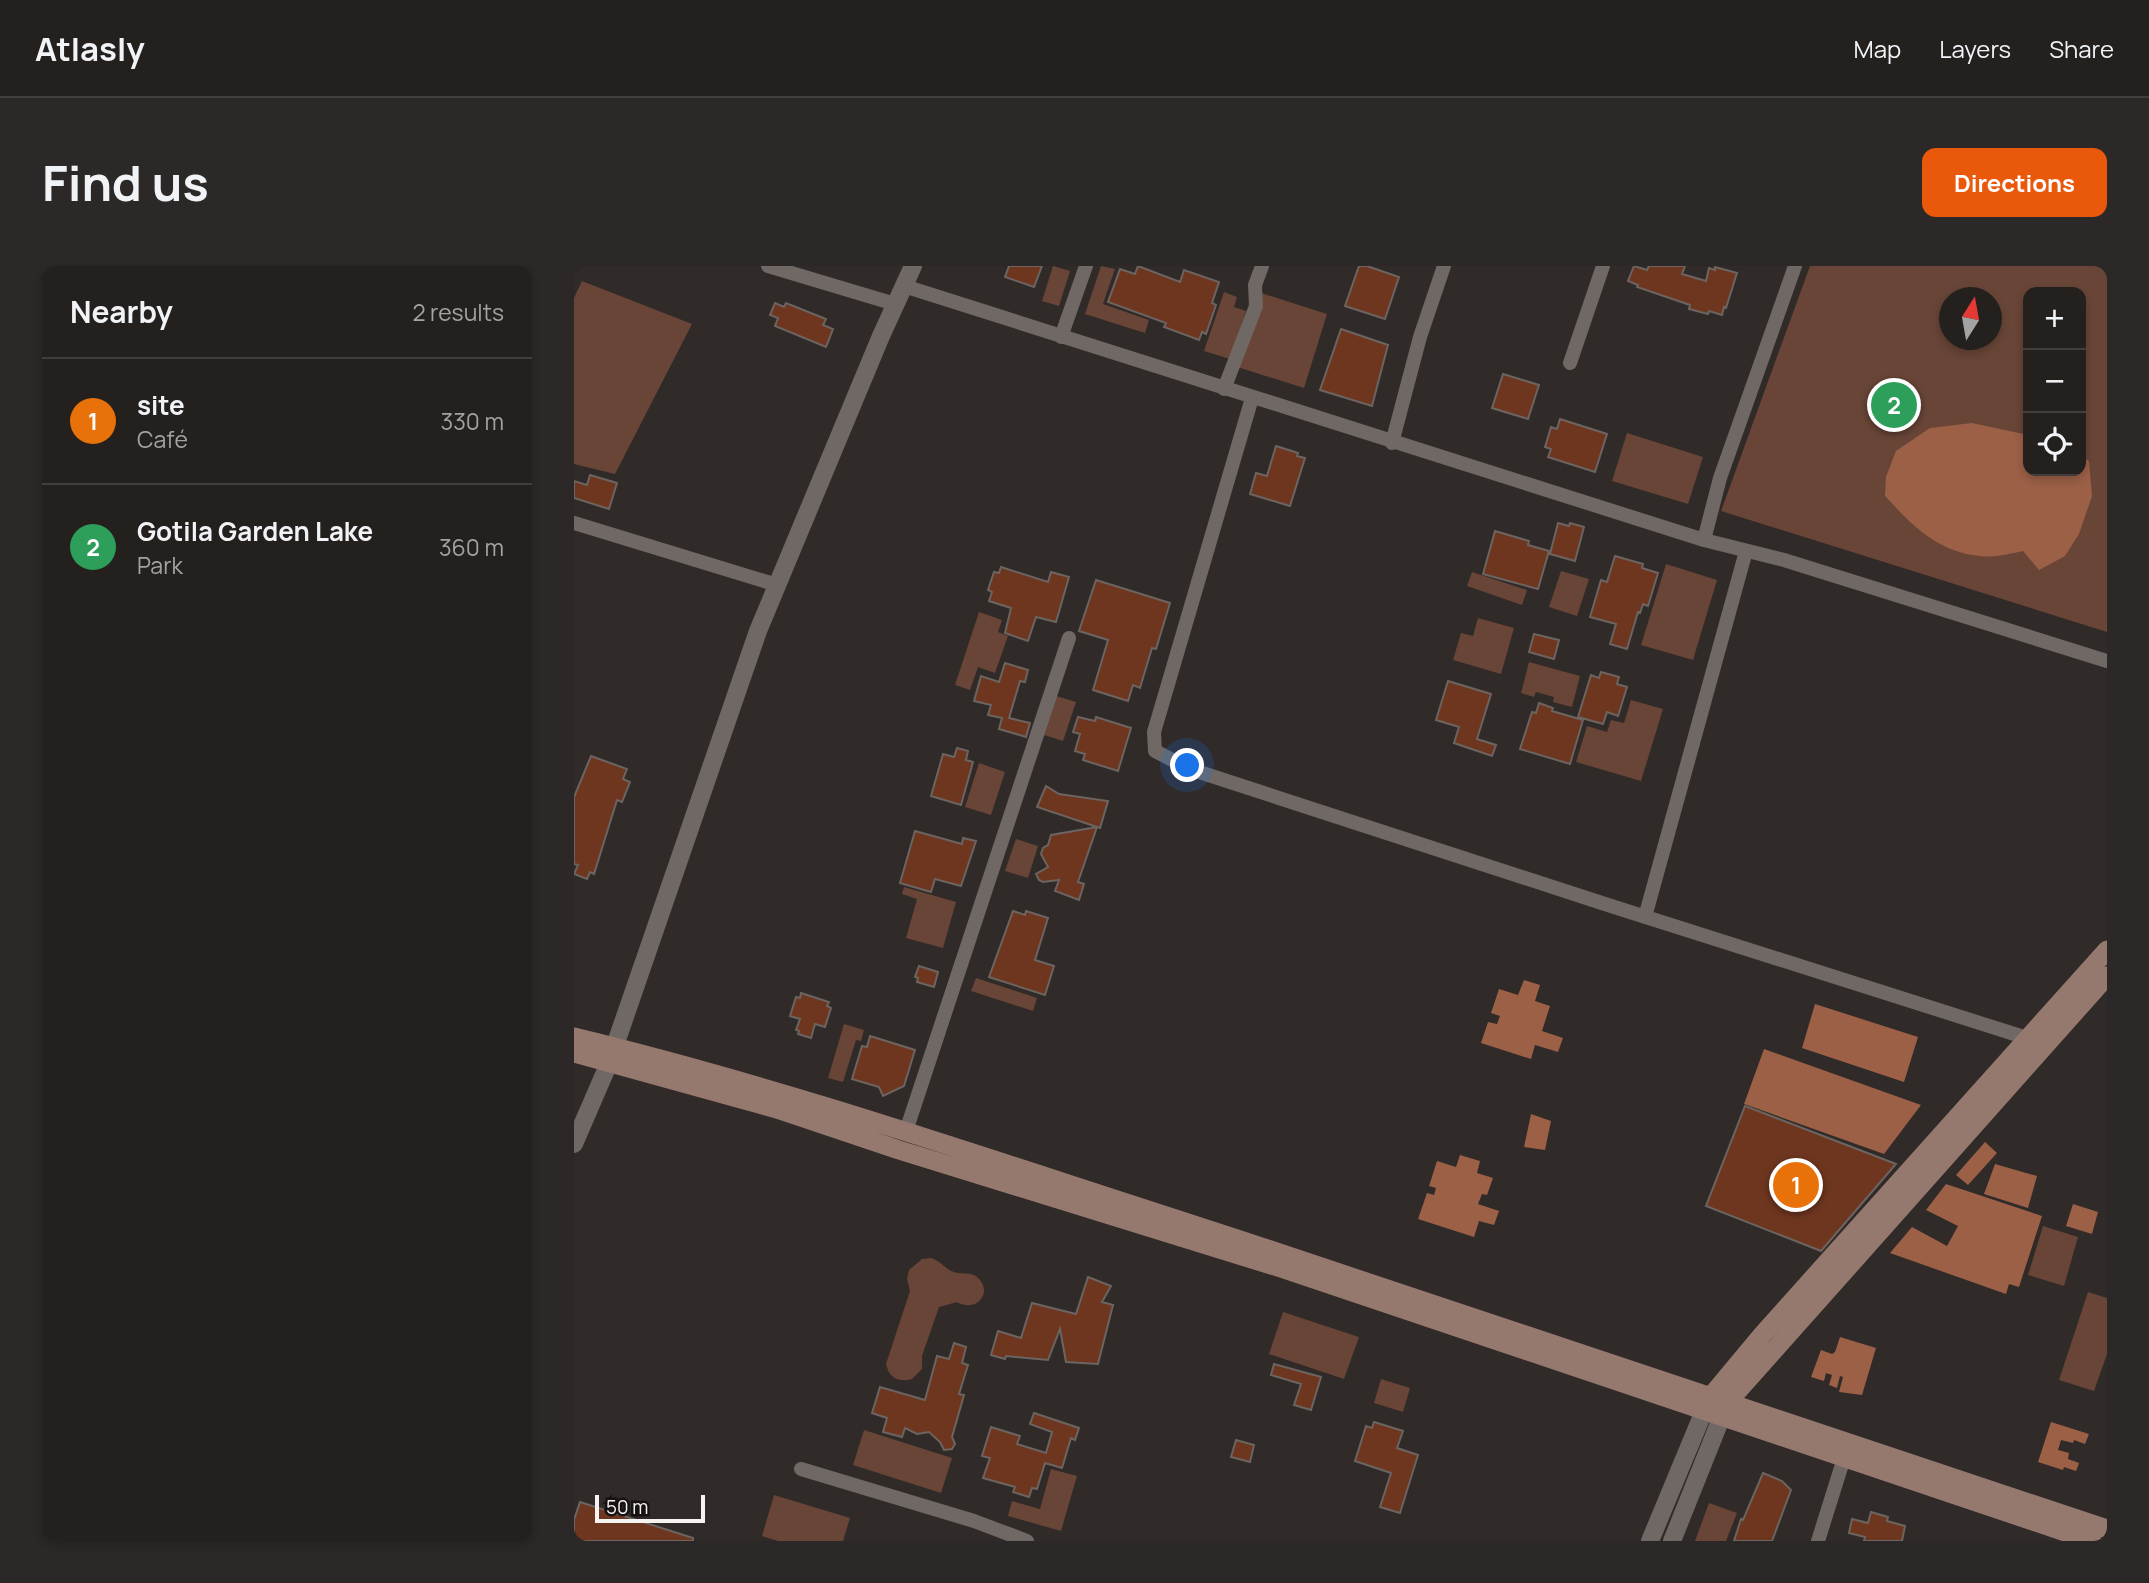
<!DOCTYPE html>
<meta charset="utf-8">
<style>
:root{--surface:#24201e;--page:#2c2827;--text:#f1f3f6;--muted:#a3a3a4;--line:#413e3c;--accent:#ea580c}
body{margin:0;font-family:Manrope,sans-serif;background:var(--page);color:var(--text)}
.controls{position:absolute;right:21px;top:21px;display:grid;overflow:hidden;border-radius:14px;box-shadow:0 4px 10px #0003}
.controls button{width:63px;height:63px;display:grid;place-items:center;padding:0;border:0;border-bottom:2px solid var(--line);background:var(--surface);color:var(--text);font:35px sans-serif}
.compass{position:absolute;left:1365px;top:21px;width:63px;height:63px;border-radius:50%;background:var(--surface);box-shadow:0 4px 10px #0003;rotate:11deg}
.scale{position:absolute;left:21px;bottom:18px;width:110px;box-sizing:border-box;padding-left:7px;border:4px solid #f7f3f1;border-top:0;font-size:19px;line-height:24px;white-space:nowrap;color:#f7f3f1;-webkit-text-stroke:5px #161312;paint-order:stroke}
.you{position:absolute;left:614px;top:500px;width:24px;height:24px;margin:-18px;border:5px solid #fff;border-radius:50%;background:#1a73e8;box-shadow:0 0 0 10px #1a73e833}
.badge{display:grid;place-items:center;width:46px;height:46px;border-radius:50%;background:var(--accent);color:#fff;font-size:23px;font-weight:700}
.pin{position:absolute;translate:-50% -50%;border:4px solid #fff;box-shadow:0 2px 7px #0006}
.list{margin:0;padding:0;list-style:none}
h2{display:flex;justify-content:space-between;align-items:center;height:91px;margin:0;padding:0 28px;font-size:30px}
h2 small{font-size:23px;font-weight:400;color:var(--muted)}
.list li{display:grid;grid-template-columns:46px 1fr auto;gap:21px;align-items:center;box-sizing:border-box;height:126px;padding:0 28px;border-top:2px solid var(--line)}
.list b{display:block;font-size:26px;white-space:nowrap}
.list p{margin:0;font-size:23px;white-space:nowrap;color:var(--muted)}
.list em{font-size:23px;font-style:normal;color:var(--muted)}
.icon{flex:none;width:38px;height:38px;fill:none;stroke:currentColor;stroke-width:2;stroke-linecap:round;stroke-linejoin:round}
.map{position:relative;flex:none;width:1533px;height:1275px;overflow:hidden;border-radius:14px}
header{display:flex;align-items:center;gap:42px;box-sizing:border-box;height:98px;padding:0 35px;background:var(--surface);border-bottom:2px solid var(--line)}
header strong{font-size:33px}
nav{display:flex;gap:38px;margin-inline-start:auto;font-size:24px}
.intro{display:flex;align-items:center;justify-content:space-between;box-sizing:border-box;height:168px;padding:0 42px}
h1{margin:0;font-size:49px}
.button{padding:18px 32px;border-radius:14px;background:var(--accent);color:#fff;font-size:24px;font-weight:700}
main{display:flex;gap:42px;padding:0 42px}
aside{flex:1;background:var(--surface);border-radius:14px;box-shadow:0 4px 10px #0003}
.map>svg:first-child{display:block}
.green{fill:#684537;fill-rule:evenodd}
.water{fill:#9c6047}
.building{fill:#6e361f;stroke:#6b6461;stroke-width:2}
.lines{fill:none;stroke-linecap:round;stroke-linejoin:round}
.minor{stroke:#6f6865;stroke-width:14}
.tertiary{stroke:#6f6865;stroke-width:18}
.secondary{stroke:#96796e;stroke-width:19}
</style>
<header>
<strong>Atlasly</strong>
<nav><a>Map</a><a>Layers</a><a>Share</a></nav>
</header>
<div class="intro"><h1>Find us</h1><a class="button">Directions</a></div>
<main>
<aside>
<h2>Nearby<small>2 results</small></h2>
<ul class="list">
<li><span class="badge" style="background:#e8710a">1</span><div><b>site</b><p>Café</p></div><em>330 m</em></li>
<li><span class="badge" style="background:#2e9e5b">2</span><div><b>Gotila Garden Lake</b><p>Park</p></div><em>360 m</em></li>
</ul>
</aside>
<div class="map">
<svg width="1533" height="1275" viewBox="0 0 1533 1275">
<rect width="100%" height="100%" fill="#302a28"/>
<!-- green -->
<path class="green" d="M479 0 496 5 485 40 468 35Z
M527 0 541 3 529 38 575 54 571 67 511 48Z
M1236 0H1533V366L1147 245ZM1454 26H1507V205H1454ZM1376 32H1418V74H1376Z
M8 15 118 58 41 208 0 198V32Z
M650 26 663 31 660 41 672 45 656 93 630 85Z
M684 26 753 48 730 122 660 100Z
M1053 167 1129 191 1114 238 1038 215Z
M1092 298 1143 314 1119 394 1067 379Z
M987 305 1015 313 1003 350 975 341Z
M898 306 953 324 948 339 893 320Z
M405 346 428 354 424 366 434 370 421 407 404 401 396 424 381 419Z
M904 352 940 362 927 408 879 394 887 367 899 370Z
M955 396 1006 410 998 441 979 436 980 431 962 426 960 431 947 427Z
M482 430 502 436 489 475 470 469Z
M1057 434 1089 443 1067 515 1002 496 1013 460 1033 466 1037 454 1050 457Z
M405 497 431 506 417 549 391 541Z
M442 573 464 580 454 612 431 605Z
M330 621 382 636 369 682 332 672 343 633 328 628Z
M402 712 463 732 459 745 397 725Z
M270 758 290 764 287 775 282 774 269 816 254 812Z
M1469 960 1504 971 1490 1020 1454 1009Z
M357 992C367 995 371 1003 380 1006 388 1009 399 1005 405 1013 419 1028 401 1047 383 1036L365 1041 348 1090V1103L338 1113C325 1117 315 1112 312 1098L336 1025 333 1013 335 1004 348 993Z
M1514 1026 1533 1032V1088L1520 1125 1485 1114Z
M709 1046 785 1071 770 1113 695 1088Z
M807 1113 836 1122 829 1146 800 1137Z
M290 1164 378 1192 367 1227 279 1199Z
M477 1203 503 1210 487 1265 434 1250 438 1235 466 1243Z
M200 1229 276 1252 269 1275H204L188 1270Z
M1135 1237 1163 1247 1152 1275H1121Z"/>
<!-- water -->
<path class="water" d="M1398 157 1454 169V205H1507V189L1515 195 1518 230 1505 268 1491 290 1465 304 1449 285C1435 288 1419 292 1405 290 1362 285 1339 260 1311 230L1312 211 1322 185 1356 162Z
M950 714 966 719 961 735 976 740 968 765 989 772 984 786 961 779 957 793 907 777 914 756 923 758 926 750 917 747 925 723 944 729Z
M1241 738 1344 771 1330 816 1228 782Z
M1190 783 1347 839 1310 888 1170 838Z
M957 848 977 855 971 884 950 881Z
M1411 876 1423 887 1394 919 1382 909Z
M886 889 906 895 903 907 919 912 913 929 908 928 904 938 925 945 920 959 905 955 900 971 844 953 853 927 860 929 862 922 855 920 863 895 882 901Z
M1421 898 1463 910 1454 942 1410 928Z
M1372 918 1468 950 1445 1021 1435 1018 1432 1028 1316 987 1338 961 1373 980 1384 960 1352 944Z
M1499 938 1524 946 1518 968 1492 960Z
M1266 1071 1302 1082 1288 1129 1265 1126 1269 1111 1266 1110 1263 1122 1255 1119 1258 1109 1252 1107 1250 1115 1237 1111 1247 1084 1258 1088 1261 1086Z
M1477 1156 1515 1168 1511 1178 1500 1174 1499 1177 1487 1174 1484 1184 1495 1187 1494 1193 1505 1197 1502 1205 1490 1201 1489 1204 1464 1196Z"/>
<!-- building -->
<path class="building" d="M435 0H468L460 21 431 11Z
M564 0 606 16 610 4 645 16 638 37 642 39 632 68 628 66 625 74 590 61 592 57 534 36 546 3 561 8Z
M785 0H793L825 11 811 53 771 40Z
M1060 0 1073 4 1075 0H1111L1108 8 1132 15 1135 2 1141 4V1L1163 7 1152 42 1150 41 1148 49 1135 45 1134 48 1115 43 1116 39 1063 21 1064 19 1054 15Z
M201 37 210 41 212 37 252 53 249 59 259 63 252 81 201 60 204 52 196 49Z
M767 63 814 79 798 140 746 124Z
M929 108 965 119 954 153 918 142Z
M986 153 1033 168 1021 206 974 191 977 183 971 181 977 161 983 163Z
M702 180 724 187 723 190 731 192 716 240 676 228 682 207 693 210Z
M16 209 43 217 35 243 0 232V215L13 219Z
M984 257 995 260 996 257 1010 261 1001 295 976 288Z
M921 265 955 275 954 279 975 285 964 323 909 308Z
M1041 290 1069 298 1068 302 1084 307 1074 340 1069 338 1066 347 1064 346 1053 383 1036 378 1042 358 1016 351 1027 314 1033 316Z
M427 301 474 316 477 306 495 311 482 356 462 351 454 375 431 367 437 342 415 335 418 326 414 324 420 306 425 307Z
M522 314 596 337 582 383 578 382 566 422 559 419 554 435 519 424 534 374 505 365Z
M960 368 985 374 980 393 955 386Z
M431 397 454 404 451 416 446 415 435 452 456 457 452 471 425 463 428 452 414 449 417 439 400 435 407 410 425 416Z
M1027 406 1045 411 1043 418 1053 421 1044 450 1033 446 1029 458 1004 451 1017 409 1025 412Z
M874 415 917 428 903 473 922 479 918 490 880 477 885 461 862 454Z
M965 437 979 442 978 445 1009 454 996 498 946 483 958 446 962 447Z
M504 451 521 455 522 451 557 462 544 505 509 494 511 488 501 485 506 468 499 466Z
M383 482 394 485 392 494 399 496 387 539 357 530 369 488 380 491Z
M17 490 53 503 49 513 56 516 48 536 43 534 20 608 16 606 13 613 0 608 4 599 0 598V531Z
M472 520 485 528 534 535 526 562 463 541Z
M523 561 504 616 510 618 505 634 481 625 485 614 469 616 465 614 462 608 474 601 467 588 469 582 474 579 477 569Z
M341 565 388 578 389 572 402 575 387 620 361 613 357 626 326 617Z
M439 645 451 649 452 645 474 652 461 694 480 700 471 729 415 711Z
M345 700 364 706 360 721 343 716 344 712 341 711Z
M227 727 255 736 253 740 257 742 251 761 241 758 237 772 224 768 225 765 222 764 226 753 216 750 222 731 226 732Z
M296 770 341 784 330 820 309 830 305 821 278 813 288 780 293 781Z
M1171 840 1322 898 1247 985 1132 940Z
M514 1011 537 1020 528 1036 539 1039 524 1098 492 1096 486 1063 474 1094 432 1090 431 1093 417 1089 424 1065 447 1072 458 1037 502 1048Z
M380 1077 392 1081 388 1097 394 1099 385 1128 390 1129 378 1171 381 1178 378 1183 370 1184 366 1176 355 1166 343 1168 331 1162 328 1171 309 1166 313 1152 298 1147 306 1121 351 1134 363 1090 375 1093Z
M700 1098 747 1111 737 1144 720 1139 727 1118 697 1109Z
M460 1147 505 1162 501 1174 497 1172 488 1202 471 1197 463 1223 458 1222 455 1231 439 1226 441 1221 409 1212 416 1192 408 1190 417 1161 446 1170 443 1178 472 1187 478 1166 456 1158Z
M800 1156 829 1165 823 1182 844 1189 826 1247 806 1241 817 1207 781 1195 792 1160 798 1162Z
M662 1174 680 1179 676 1196 657 1191Z
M1189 1207 1208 1215 1217 1224 1198 1275H1160L1167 1253 1169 1254Z
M6 1236 119 1272V1275H0V1254Z
M1297 1246 1314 1251 1313 1255 1331 1260 1328 1275H1290L1291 1271 1275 1267 1278 1253 1294 1257Z"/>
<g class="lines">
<!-- minor -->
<path class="minor" d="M194 0 321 38
M330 20 1130 274 1210 294 1533 395
M487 71 512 0
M996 97 1029 0
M650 123 682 40 681 19 688 0
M678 132 580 466 581 485 616 503 1034 639 1453 772
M818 177 846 71 870 0
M0 257 203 319
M1130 274 1146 212 1221 0
M1071 651 1172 285
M332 865 495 372
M227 1203 400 1255 453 1275
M1244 1275 1270 1192"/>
<!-- tertiary -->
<path class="tertiary" d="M0 878 35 797 184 365 307 70 339 0
M1076 1275 1130 1145
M1098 1275 1148 1150"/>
<!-- secondary -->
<path class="secondary" d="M0 771C207 821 409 891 611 956 919 1056 1226 1159 1533 1263
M0 787 203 843 325 884 710 1003 1518 1275
M1133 1138 1138 1129 1188 1069 1533 684
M1150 1146 1162 1127 1533 710"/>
</g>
</svg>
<div class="controls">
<button>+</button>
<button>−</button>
<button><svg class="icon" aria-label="locate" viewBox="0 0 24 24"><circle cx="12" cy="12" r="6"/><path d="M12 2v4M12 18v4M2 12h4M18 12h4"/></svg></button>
</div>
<svg class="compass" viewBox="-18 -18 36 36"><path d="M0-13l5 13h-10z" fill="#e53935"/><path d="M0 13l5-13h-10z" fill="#a3a3a4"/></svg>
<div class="scale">50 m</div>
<div class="you"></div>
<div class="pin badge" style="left:1222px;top:919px;background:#e8710a">1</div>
<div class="pin badge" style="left:1320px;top:139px;background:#2e9e5b">2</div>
</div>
</main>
